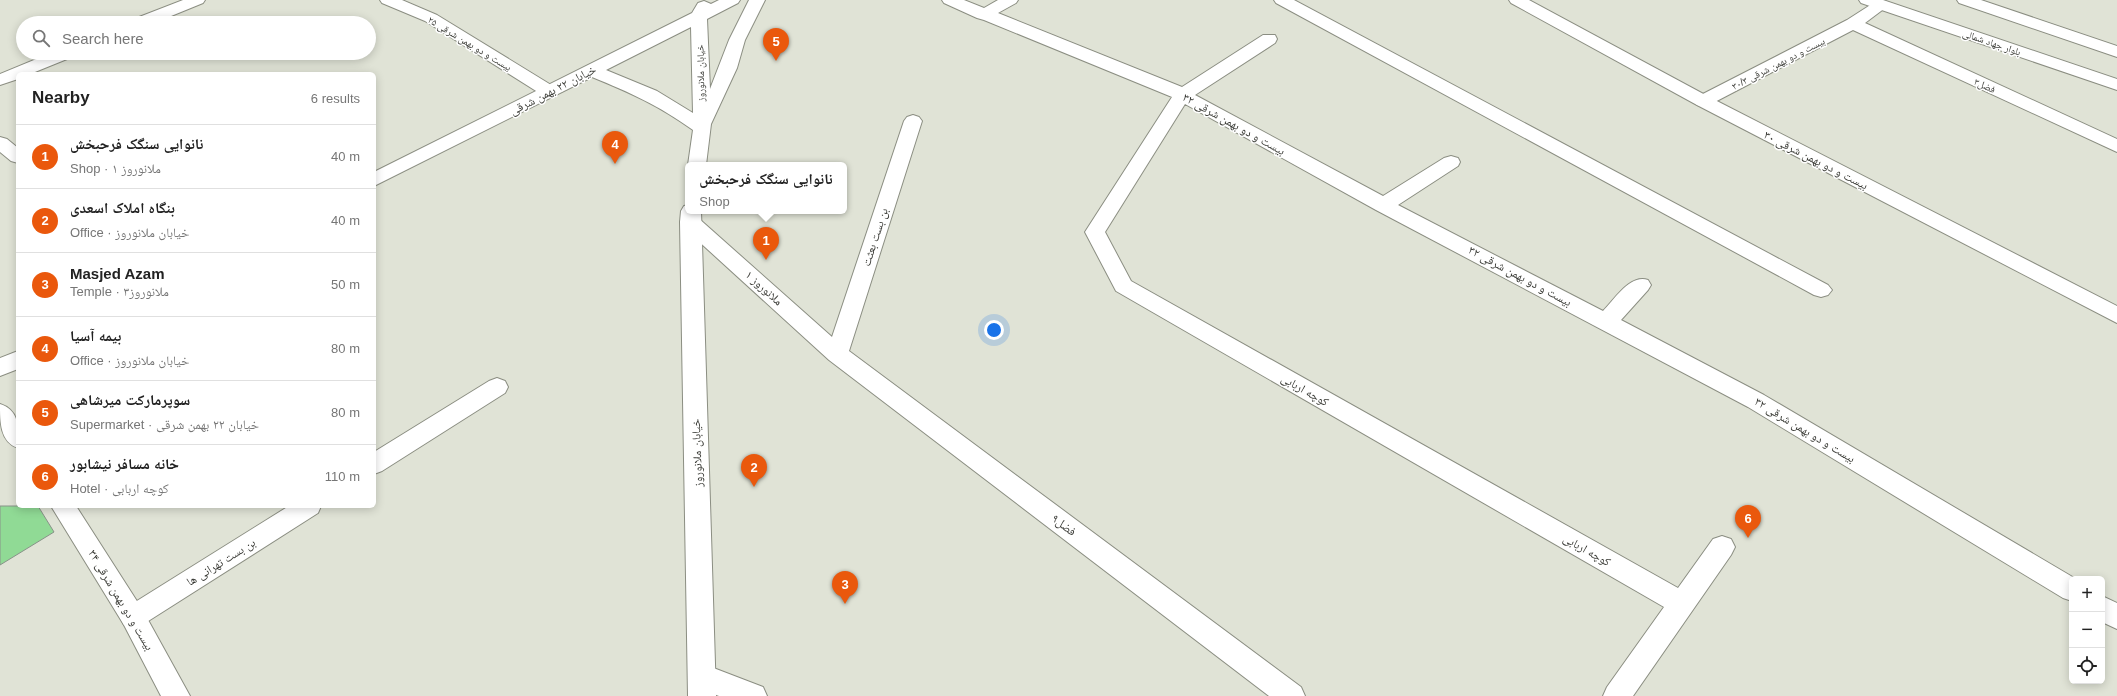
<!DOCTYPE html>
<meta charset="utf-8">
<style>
:root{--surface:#fff;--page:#f6f6f6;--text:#222;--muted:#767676;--line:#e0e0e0;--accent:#ea580c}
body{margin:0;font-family:Helvetica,"Noto Naskh Arabic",sans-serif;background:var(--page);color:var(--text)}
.controls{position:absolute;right:12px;bottom:12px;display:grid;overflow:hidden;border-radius:6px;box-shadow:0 2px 10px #0003}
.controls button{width:36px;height:36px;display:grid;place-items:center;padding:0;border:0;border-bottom:1px solid var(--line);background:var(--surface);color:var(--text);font:20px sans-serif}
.you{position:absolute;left:994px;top:330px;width:14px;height:14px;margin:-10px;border:3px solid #fff;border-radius:50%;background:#1a73e8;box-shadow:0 0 0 6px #1a73e833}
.badge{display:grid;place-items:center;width:26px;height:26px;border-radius:50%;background:var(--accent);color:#fff;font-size:13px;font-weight:700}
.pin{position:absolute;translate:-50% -33px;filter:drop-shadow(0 1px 2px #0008)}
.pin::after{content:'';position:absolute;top:21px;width:14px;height:12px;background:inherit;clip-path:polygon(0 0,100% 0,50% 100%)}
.popup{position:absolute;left:685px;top:162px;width:162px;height:52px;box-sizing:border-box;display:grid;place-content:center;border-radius:6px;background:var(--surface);filter:drop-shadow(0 1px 3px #0005);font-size:13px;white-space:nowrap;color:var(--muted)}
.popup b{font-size:15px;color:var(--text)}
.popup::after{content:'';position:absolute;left:50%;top:100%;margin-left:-8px;border:8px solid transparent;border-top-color:var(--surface)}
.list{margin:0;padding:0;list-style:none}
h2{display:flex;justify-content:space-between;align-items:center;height:52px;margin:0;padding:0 16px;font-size:17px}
h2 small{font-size:13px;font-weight:400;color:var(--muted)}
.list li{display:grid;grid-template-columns:26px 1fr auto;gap:12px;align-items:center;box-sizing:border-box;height:64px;padding:0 16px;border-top:1px solid var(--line)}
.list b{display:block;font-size:15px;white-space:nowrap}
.list p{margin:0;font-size:13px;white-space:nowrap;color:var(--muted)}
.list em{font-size:13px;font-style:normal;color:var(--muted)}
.icon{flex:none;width:22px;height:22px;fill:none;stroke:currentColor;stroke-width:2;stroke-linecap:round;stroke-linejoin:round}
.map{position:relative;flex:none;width:2117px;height:696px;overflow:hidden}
.search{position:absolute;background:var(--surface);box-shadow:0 2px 10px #0003;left:16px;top:16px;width:360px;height:44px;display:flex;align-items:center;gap:10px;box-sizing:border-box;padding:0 14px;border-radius:22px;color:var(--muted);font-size:15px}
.panel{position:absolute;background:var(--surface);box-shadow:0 2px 10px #0003;left:16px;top:72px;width:360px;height:436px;border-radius:6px}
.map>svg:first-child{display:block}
.building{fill:#90da95;stroke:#889289}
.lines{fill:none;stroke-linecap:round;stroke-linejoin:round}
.street-casing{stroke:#8b8e82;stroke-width:2}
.secondary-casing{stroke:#8b8e82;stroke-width:2}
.street{fill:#fff;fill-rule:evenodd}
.secondary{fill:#fff;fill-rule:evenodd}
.labels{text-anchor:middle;stroke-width:3;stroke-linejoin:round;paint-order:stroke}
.far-street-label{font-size:10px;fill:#3a3b36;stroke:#fff}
.street-label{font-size:12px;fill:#3a3b36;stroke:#fff}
</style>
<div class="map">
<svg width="2117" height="696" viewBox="0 0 2117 696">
<rect width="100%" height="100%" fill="#e0e3d6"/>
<!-- building -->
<path class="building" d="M0 506H38L54 532 0 565Z"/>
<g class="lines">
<!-- street casing -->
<g class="street-casing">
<path id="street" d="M183 0H205L203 3 154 23H132L134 19Z
M380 0H402L437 15 556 88 559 92 556 96 550 97 544 96 425 21 382 3Z
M942 0H964L984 8 998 0H1018L1016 3 998 13 1182 87 1263 35H1275L1277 39 1275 43 1195 95 1383 196 1444 158 1451 156 1458 158 1460 162 1458 166 1398 205 1603 311C1615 299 1630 274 1648 280L1651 285 1648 290 1621 320 1764 395 2076 579H2072V601L2063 598 1748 407 1376 210 1185 104 1105 232 1131 281 1678 588 1713 539 1722 536 1731 539 1735 547 1731 555 1633 696H1603L1607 687 1664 607 1116 291 1085 232 1172 97 984 20 977 18 944 3Z
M1274 0H1294L1828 285 1832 290 1828 295 1821 297 1814 295 1276 3Z
M1881 0 1887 2 1889 5 1865 23 2117 139V152L1853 30 1709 105 1703 106 1697 105 1694 101 1697 97 1847 20 1875 2Z
M51 53H75L72 57 30 74H18V79L0 85V74Z
M913 115 919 117 922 121 849 351 1301 687 1305 696H1269L829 360 683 227 680 222 683 217 690 215 697 217 832 337 904 121 907 117Z
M0 137 7 139 18 148V163L11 161 0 152Z
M497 378 505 381 508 387 505 393 382 471 374 474V452L489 381Z
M289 506H321L318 513 142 625 133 629 124 625 120 617 124 609Z
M2102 596 2117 603V629L2102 622Z
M703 664 763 687 767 696H719L693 686 689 677 693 668Z"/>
</g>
<!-- secondary casing -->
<g class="secondary-casing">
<path id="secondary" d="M719 0H740L738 3 707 19 710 89 729 40 749 0H765L745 40 737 68 711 124 706 165H688L693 130C658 105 631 93 592 77L374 186V172L692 13 698 3 704 1 711 4ZM691 27 693 113 657 91 606 70Z
M1509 0H1529L1709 97 2117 306V323L1697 105 1511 3Z
M1859 0H1883L2117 79V90L1861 3Z
M1957 0H1981L2117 46V57L1959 3Z
M688 205V211H701L716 696H688L680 222 681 211 684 206Z
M18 351V369L0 376V358Z
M0 404C21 411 18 430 18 448 0 442 0 422 0 404Z
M51 506H76L142 609 190 696H161L124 625Z"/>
</g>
<!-- street -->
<use href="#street" class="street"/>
<!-- secondary -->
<use href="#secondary" class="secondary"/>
</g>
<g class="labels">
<!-- far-street labels -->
<g class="far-street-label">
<text transform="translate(1992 42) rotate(19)" y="4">بلوار جهاد شمالی</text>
<text transform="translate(470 43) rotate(31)" y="4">بیست و دو بهمن شرقی ۲۵</text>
<text transform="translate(1778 63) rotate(-27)" y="4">بیست و دو بهمن شرقی ۳۰/۳</text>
<text transform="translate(700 73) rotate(-91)" y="4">خیابان ملانوروز</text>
<text transform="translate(1985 85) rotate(25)" y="4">فضل۳</text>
</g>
<!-- street labels -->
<g class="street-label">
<text transform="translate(553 90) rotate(-27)" y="4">خیابان ۲۲ بهمن شرقی</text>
<text transform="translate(1234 124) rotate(29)" y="4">بیست و دو بهمن شرقی ۳۲</text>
<text transform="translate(1816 160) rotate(27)" y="4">بیست و دو بهمن شرقی ۳۰</text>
<text transform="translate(875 237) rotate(-72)" y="4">بن بست بعثت</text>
<text transform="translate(1520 276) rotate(28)" y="4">بیست و دو بهمن شرقی ۳۲</text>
<text transform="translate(764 288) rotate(42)" y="4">ملانوروز ۱</text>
<text transform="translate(1305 390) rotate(30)" y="4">کوچه اربابی</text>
<text transform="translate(1805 430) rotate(31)" y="4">بیست و دو بهمن شرقی ۳۲</text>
<text transform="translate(697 453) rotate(-92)" y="4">خیابان ملانوروز</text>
<text transform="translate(1064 525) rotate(37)" y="4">فضل۹</text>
<text transform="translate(1587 550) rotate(30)" y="4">کوچه اربابی</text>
<text transform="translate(221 562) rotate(-32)" y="4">بن بست تهرانی ها</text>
<text transform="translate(121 600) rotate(59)" y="4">بیست و دو بهمن شرقی ۳۴</text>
</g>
</g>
</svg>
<div class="controls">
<button>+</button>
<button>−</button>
<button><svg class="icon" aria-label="locate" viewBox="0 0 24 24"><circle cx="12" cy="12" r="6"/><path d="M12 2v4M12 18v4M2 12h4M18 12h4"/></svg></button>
</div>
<div class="you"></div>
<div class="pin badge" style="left:766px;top:260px">1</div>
<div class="popup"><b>نانوایی سنگک فرحبخش</b>Shop</div>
<div class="pin badge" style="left:754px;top:487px">2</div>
<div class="pin badge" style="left:845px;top:604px">3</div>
<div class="pin badge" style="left:615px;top:164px">4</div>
<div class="pin badge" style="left:776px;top:61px">5</div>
<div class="pin badge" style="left:1748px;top:538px">6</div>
<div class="search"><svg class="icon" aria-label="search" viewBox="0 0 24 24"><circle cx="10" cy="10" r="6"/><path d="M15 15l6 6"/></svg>Search here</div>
<section class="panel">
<h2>Nearby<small>6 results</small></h2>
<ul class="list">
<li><span class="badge">1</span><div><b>نانوایی سنگک فرحبخش</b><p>Shop · ملانوروز ۱</p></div><em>40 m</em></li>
<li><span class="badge">2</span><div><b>بنگاه املاک اسعدی</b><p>Office · خیابان ملانوروز</p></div><em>40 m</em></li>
<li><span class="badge">3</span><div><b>Masjed Azam</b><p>Temple · ملانوروز۳</p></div><em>50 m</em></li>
<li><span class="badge">4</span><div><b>بیمه آسیا</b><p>Office · خیابان ملانوروز</p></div><em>80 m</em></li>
<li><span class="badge">5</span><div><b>سوپرمارکت میرشاهی</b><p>Supermarket · خیابان ۲۲ بهمن شرقی</p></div><em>80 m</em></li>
<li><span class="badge">6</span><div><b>خانه مسافر نیشابور</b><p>Hotel · کوچه اربابی</p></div><em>110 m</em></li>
</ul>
</section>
</div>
